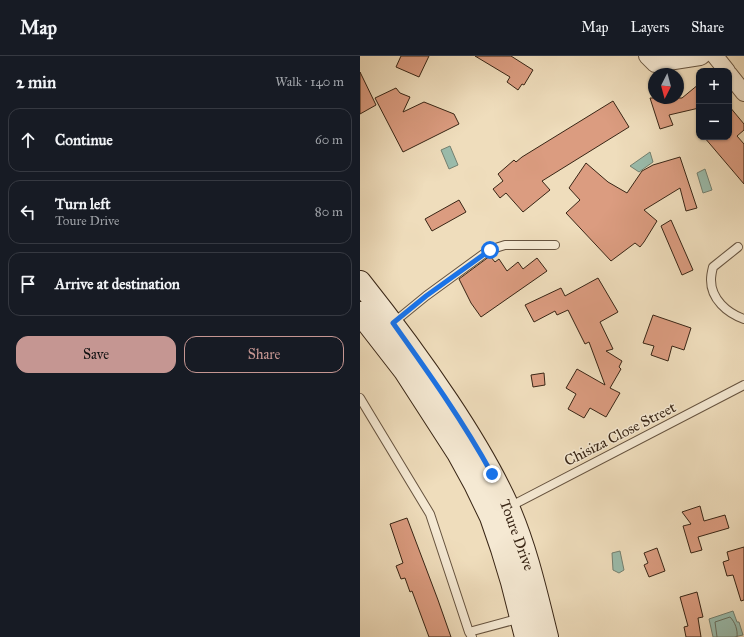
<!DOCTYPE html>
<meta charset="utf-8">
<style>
:root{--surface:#171b24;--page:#242831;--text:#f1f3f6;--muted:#9ea1a6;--line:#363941;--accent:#c59692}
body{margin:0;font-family:"IM FELL Great Primer",serif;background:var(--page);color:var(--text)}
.controls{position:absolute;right:12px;top:12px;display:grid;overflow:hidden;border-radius:8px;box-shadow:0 1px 3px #0004}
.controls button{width:36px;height:36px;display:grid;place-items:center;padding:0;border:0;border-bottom:1px solid var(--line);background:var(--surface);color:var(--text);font:20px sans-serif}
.compass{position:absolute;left:288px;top:12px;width:36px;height:36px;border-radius:50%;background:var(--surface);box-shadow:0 1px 3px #0004;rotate:186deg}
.stop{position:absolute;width:12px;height:12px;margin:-9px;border:3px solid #1a73e8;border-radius:50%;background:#fff}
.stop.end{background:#1a73e8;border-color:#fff;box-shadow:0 1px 4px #0008}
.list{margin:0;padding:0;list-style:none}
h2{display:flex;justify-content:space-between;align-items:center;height:52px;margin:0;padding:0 16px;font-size:17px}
h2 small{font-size:13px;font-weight:400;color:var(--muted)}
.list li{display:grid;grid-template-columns:26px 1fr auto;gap:12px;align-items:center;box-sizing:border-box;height:64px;margin:0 8px 8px;padding:0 8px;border:1px solid var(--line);border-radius:12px}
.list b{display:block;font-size:15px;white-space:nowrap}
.list p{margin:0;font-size:13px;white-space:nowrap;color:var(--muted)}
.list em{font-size:13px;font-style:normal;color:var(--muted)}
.actions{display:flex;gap:8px;padding:12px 16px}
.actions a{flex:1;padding:9px 0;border:1px solid var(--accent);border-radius:12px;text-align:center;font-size:14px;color:var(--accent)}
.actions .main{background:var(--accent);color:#111}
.icon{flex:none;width:22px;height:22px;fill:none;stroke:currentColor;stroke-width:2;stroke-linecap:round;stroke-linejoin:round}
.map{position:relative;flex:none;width:384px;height:581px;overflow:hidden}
header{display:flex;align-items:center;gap:24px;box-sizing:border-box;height:56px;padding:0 20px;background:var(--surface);border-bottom:1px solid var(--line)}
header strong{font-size:19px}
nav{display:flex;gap:22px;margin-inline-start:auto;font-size:14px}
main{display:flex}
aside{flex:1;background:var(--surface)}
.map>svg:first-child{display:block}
.water{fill:#9abcac;stroke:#738070}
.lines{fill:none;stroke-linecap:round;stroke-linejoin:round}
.shore{stroke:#697060;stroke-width:1}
.building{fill:#db9c80;stroke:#382515}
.service-casing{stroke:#66533f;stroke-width:10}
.minor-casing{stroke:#66533f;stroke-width:18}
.secondary-casing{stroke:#382515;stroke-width:24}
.service{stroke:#f5e9d3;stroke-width:8}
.minor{stroke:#f5e9d3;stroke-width:16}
.secondary{stroke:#f5e9d3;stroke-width:22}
.route{stroke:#1a73e8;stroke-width:5}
.labels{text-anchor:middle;stroke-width:3;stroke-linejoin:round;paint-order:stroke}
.street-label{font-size:15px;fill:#382515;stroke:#f5e9d3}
</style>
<header>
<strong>Map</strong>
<nav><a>Map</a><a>Layers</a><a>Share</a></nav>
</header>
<main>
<aside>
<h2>2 min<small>Walk · 140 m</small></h2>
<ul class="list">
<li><svg class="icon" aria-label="ahead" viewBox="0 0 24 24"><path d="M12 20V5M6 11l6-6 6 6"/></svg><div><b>Continue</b></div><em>60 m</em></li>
<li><svg class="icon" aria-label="left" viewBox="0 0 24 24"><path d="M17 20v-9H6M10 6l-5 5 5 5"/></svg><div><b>Turn left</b><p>Toure Drive</p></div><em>80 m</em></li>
<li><svg class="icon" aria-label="arrive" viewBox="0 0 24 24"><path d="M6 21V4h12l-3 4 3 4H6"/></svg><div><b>Arrive at destination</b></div></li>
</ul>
<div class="actions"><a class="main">Save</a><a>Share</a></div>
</aside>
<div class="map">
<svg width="384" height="581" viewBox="0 0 384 581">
<rect width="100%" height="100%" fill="#efddbc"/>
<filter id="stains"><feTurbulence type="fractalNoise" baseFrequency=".005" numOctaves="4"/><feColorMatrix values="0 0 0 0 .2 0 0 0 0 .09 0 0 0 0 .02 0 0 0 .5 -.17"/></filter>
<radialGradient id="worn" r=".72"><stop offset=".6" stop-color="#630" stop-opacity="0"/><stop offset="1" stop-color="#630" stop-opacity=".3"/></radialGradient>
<!-- water -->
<path class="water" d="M90 90 98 109 89 113 81 94Z
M290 96 293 106 279 116 270 110Z
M345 113 352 134 343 137 337 117Z
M260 495 264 514 259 517 253 514 252 497Z
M373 555 377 566H379L383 579 374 581H353L349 563Z"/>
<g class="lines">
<!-- shore -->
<path class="shore" d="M357 581 355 566 370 561C375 566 378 574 377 581"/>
</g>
<!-- building -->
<path class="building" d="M41 0H69L59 21 36 11Z
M115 0H151L173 14 164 29 162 28 158 34 147 26 150 21Z
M0 16 16 49 0 58Z
M339 28V52L309 59 313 69 300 73 290 42H322Z
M36 32 40 37 50 41 43 56 64 46 94 58 99 68 43 96 15 42Z
M253 45 269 71 182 125 190 134 163 156 146 137 140 142 133 133 143 125 138 118 154 104 156 106 162 101Z
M369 50 384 68V74L377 80 384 88V128L344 81H369Z
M320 101 337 152 326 155 320 132 284 154 297 165 284 186 280 191 275 187 251 205 206 157 220 144 209 132 226 107 248 126 267 137 282 115 293 109Z
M99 144 106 156 72 175 65 163Z
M311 164 333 214 322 219 301 170Z
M130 200 135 206 139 203 147 215 158 206 163 213 177 202 187 215 121 261 111 247 99 223Z
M238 222 258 256 240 266 253 293 246 295 262 305 259 311 261 313 250 332 260 337 246 361 230 352 224 362 208 353 216 338 206 332 217 313 245 329 229 286 225 288 208 254 197 259 195 255 174 266 165 249 201 232 205 240Z
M293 259 331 272 324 294 312 290 308 305 291 299 294 290 283 287Z
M184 317 185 329 173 331 171 319Z
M340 450 344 465 365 459 369 472 338 481 342 494 331 497 323 470 331 468 322 456Z
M47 462 78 544 91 581H69L52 535 50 536 45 522 41 523 36 510 43 507 30 468Z
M384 491V544L381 545 373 519 367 520 363 506 369 504 367 496Z
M297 492 305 515 289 521 284 509 288 507 284 497Z
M337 536 343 561 338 562 341 581H326L324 571 328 570 320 541Z"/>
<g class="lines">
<!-- service casing -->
<g class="service-casing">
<path id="service" d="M378 191 353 211C352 215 351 220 351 224 351 243 367 257 384 263
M33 267 66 240 129 194 145 189H195
M0 342 70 458 109 576 112 581
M149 451 384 329
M109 576 161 562"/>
</g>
<!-- minor casing -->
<g class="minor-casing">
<path id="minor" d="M287 0 295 8 340 1 342 0
M355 0 367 15
M369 18 384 37"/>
</g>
<!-- secondary casing -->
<g class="secondary-casing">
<path id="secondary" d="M0 226C31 265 60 304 88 346 110 379 131 413 148 451 166 492 176 537 187 581
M0 257 45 315 98 397 115 428 131 461 142 493 152 526 166 581"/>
</g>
<!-- service -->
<use href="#service" class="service"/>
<!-- minor -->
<use href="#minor" class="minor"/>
<!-- secondary -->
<use href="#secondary" class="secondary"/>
</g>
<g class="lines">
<!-- route -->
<path class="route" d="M130 194 66 240 33 267C68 316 103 365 132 418"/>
</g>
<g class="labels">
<!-- street labels -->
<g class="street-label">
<text transform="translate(260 378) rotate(-27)" y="5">Chisiza Close Street</text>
<text transform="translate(157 479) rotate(70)" y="5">Toure Drive</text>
</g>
</g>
<rect width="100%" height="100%" filter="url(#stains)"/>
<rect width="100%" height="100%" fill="url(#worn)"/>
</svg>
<div class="controls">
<button>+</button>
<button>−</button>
</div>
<svg class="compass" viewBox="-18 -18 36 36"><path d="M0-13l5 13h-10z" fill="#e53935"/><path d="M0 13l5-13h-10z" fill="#9ea1a6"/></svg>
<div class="stop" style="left:130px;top:194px"></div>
<div class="stop end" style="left:132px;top:418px"></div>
</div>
</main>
